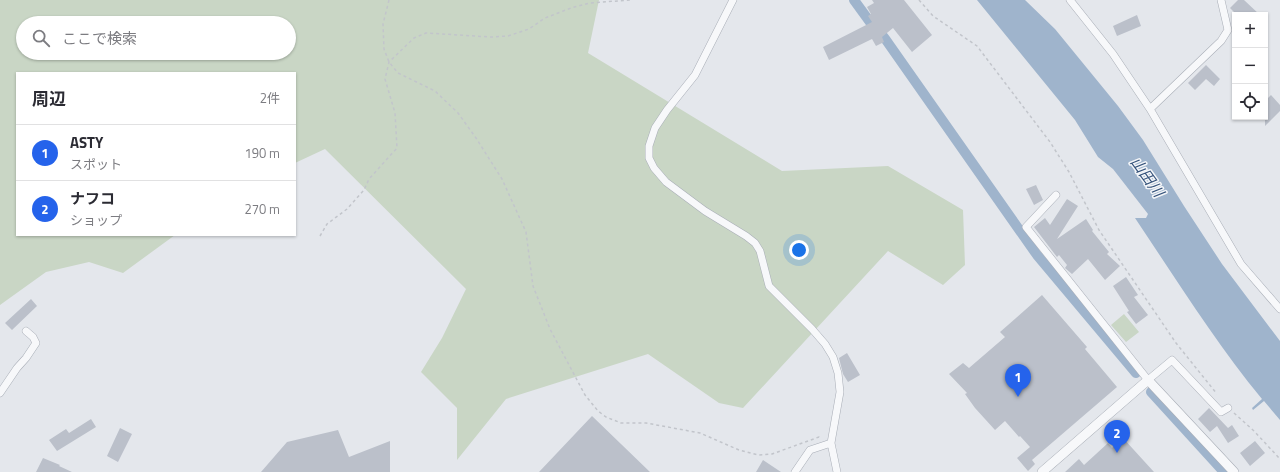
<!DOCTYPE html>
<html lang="ja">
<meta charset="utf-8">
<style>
:root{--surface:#fff;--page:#f2f2f3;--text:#2b2b33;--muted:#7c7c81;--line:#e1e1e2;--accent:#2563eb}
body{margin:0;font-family:"Titillium Web","Noto Sans JP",sans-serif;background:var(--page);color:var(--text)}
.controls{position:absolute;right:12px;top:12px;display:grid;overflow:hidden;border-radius:0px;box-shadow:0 1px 3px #0004}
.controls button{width:36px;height:36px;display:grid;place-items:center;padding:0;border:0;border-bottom:1px solid var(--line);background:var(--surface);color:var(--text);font:20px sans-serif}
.you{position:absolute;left:799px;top:250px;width:14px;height:14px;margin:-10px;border:3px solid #fff;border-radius:50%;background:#1a73e8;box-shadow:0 0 0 6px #1a73e833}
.badge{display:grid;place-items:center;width:26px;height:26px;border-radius:50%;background:var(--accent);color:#fff;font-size:13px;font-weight:700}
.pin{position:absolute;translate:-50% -33px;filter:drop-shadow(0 1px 2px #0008)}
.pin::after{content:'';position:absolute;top:21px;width:14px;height:12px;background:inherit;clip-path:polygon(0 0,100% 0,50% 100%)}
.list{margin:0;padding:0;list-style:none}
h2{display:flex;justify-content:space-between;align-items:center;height:52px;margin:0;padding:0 16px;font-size:17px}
h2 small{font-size:13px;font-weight:400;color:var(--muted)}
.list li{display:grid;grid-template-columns:26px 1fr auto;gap:12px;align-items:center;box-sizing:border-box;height:56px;padding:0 16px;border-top:1px solid var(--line)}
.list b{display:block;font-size:15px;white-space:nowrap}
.list p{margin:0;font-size:13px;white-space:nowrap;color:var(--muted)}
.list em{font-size:13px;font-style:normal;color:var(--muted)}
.icon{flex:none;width:22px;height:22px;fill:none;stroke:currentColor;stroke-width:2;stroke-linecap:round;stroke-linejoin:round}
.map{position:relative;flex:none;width:1280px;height:472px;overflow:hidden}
.search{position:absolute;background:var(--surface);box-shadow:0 1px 3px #0004;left:16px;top:16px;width:280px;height:44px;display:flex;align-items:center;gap:10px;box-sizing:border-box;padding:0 14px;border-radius:22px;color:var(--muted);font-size:15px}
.panel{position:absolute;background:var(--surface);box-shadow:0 1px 3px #0004;left:16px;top:72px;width:280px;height:164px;border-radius:0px}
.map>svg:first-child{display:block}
.green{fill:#c9d6c5;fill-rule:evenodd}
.water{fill:#9fb4cc}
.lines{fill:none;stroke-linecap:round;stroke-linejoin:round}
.canal{stroke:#9fb4cc;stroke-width:10}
.building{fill:#bbc0ca}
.minor-casing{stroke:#a9aeb7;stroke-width:8}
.tertiary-casing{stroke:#a9aeb7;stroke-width:10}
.path{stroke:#c2c5cb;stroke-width:1.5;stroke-dasharray:3 3;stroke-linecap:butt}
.minor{stroke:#f7f8fa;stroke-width:7}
.tertiary{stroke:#f7f8fa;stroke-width:9}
.labels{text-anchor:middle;stroke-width:3;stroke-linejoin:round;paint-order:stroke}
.water-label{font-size:15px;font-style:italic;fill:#34527a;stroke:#f4f6f9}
</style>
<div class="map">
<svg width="1280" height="472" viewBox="0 0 1280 472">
<rect width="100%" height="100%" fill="#e4e7ec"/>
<!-- green -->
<path class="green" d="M0 0H599L588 53 782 171 888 166 963 210 965 265 943 285 888 251 743 408 719 403 648 354 506 399 457 460V408L421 372 442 338 466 289 325 149 295 163V73H17V235H175L123 273 89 262 46 272 0 305ZM23 23H289V53H23Z
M1124 314 1139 332 1126 342 1111 325Z"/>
<!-- water -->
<path class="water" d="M977 0H1025L1055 29 1118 106 1143 140 1184 206 1222 264 1280 341V420L1264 401 1253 410 1252 408 1262 399C1215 342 1176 279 1135 218H1146L1148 214 1113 169 1098 157 1075 120Z"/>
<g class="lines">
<!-- canal -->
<path class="canal" d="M854 0 870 22 876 27 886 40 1037 255 1136 373
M1151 392 1224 472"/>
</g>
<!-- building -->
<path class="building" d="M872 0H904L932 35 912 52 893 28 882 37 884 42 876 46 872 39 829 60 823 47 872 22 868 16 871 14 867 7 874 3Z
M1238 0H1244L1260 15H1237L1230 8Z
M1137 15 1141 26 1117 36 1113 26Z
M1206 65 1220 79 1214 86 1206 79 1195 90 1188 83Z
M1271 95 1280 105V111L1265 126V101Z
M1036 185 1043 200 1034 205 1026 189Z
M1067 199 1078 206 1057 239 1086 219 1093 230 1092 231 1109 252 1107 254 1120 266 1105 280 1088 259 1072 274 1065 268 1067 265 1059 255 1057 257 1034 227 1045 218 1050 225Z
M1126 277 1138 295 1134 297 1148 315 1136 324 1127 312 1129 311 1113 286Z
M1042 295 1087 347 1085 349 1117 387 1032 460 1035 464 1028 471 1017 458 1030 447 1020 436 1019 437 1005 421 995 430 975 408 965 394 967 393 949 374 963 363 969 368 1005 337 1000 332Z
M31 299 37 306 12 330 5 323Z
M847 353 860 375 848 382 843 374 839 358Z
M1209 408 1228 428 1232 425 1239 436 1228 443 1217 426 1210 432 1198 419Z
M592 416 650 472H539Z
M91 419 96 427 57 451 49 440 66 429 69 433Z
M120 428 132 434 118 462 107 456Z
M338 430 349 457 390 441V472H261L287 442Z
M1123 438 1154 472H1065L1079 459 1084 465 1108 443 1112 448Z
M1255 441 1265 453 1250 466 1240 453Z
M43 458 60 465 59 466 72 472H36Z
M763 460 781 472H756Z"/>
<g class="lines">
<!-- minor casing -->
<g class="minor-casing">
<path id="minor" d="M733 0 695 75 667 110 655 128 649 146V158L654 168 666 182 705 211 746 236 755 243 760 251 769 286 812 329 825 344 833 357 838 373 840 392 831 443 837 472
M1070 0 1113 54 1150 109 1241 264 1280 309
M1150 109 1221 41 1228 30 1221 0
M1056 195 1026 227 1148 380 1172 360 1221 412 1228 408
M0 393 17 368 26 358 36 343 33 337 26 331
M795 472 810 450 831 443"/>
</g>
<!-- tertiary casing -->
<g class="tertiary-casing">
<path id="tertiary" d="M1042 472 1148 380 1234 472"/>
</g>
<!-- path -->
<path class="path" d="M389 0 383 24 384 49 389 62 398 73 435 91 458 113 476 138 502 179 526 232 533 286 550 329 585 395 598 411 606 417 621 423H646L700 433 739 450 758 455 772 454 819 437 821 438
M919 0 933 16 977 46 1050 142 1069 172 1099 230 1176 343 1217 394
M320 236 327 224 347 209 364 190 369 179 397 148 395 113 385 79 389 62 414 38 426 33 491 37 508 36 529 29 545 18 571 8 590 3 630 0
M1234 413 1254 431 1280 459"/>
<!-- minor -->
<use href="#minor" class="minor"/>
<!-- tertiary -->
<use href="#tertiary" class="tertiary"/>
</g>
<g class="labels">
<!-- water labels -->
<g class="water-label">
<text transform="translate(1147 177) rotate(54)" y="5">山田川</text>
</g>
</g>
</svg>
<div class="controls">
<button>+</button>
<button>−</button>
<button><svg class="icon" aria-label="locate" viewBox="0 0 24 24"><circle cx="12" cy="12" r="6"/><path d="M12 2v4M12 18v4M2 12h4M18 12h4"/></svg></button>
</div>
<div class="you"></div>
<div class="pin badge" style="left:1018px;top:397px">1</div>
<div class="pin badge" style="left:1117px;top:453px">2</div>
<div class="search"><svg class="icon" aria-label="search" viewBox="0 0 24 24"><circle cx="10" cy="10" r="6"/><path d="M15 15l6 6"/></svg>ここで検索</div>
<section class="panel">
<h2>周辺<small>2件</small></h2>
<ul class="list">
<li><span class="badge">1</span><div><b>ASTY</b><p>スポット</p></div><em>190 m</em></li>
<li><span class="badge">2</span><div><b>ナフコ</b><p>ショップ</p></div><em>270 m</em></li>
</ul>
</section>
</div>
